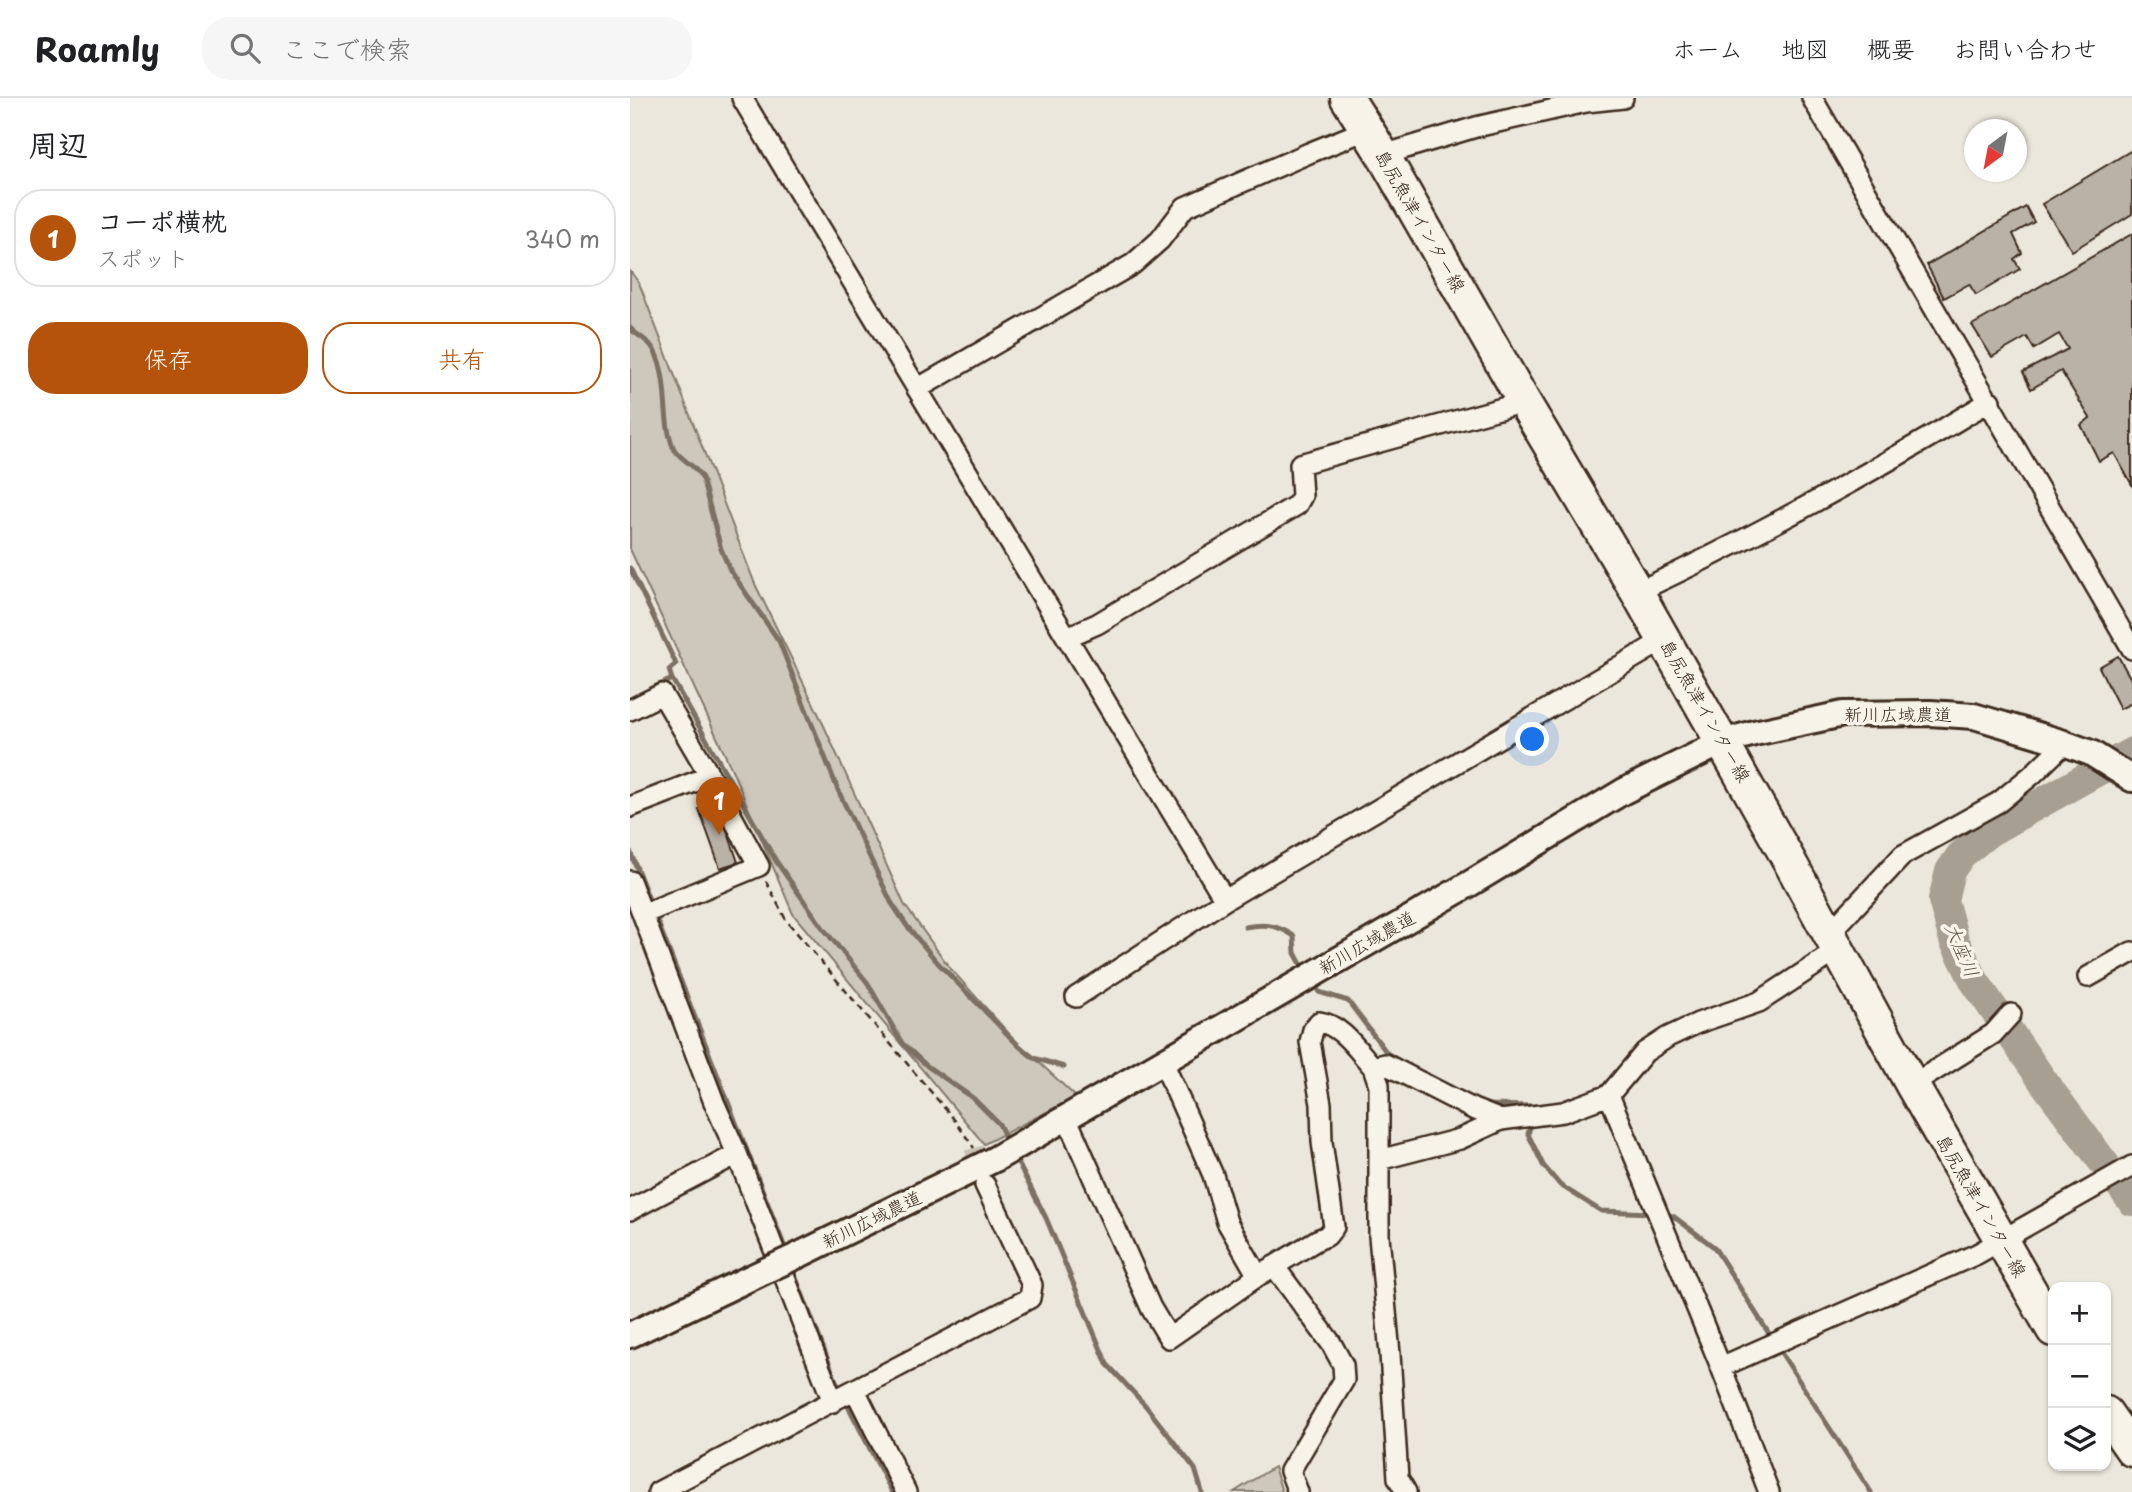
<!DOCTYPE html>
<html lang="ja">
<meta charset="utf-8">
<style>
:root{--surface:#fff;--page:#f6f6f6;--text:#202124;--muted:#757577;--line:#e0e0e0;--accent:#b45309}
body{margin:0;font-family:"Playpen Sans","Klee One",sans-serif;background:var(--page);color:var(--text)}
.controls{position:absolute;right:21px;bottom:21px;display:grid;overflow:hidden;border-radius:14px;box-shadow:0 2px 5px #0004}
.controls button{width:63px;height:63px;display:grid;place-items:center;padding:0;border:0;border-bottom:2px solid var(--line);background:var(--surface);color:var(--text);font:35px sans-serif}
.compass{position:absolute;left:1334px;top:21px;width:63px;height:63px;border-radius:50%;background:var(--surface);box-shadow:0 2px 5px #0004;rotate:212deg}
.you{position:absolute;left:903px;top:642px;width:24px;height:24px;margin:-18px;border:5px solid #fff;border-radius:50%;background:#1a73e8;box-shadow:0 0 0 10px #1a73e833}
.badge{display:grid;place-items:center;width:46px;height:46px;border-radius:50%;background:var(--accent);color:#fff;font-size:23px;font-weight:700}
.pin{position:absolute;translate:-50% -58px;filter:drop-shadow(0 2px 4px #0008)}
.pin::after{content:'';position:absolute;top:37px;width:24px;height:21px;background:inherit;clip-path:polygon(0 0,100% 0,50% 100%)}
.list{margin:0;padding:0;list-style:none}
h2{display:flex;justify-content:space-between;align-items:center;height:91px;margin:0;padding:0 28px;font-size:30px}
h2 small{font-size:23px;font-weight:400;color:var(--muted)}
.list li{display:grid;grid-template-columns:46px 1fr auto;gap:21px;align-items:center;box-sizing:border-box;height:98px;margin:0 14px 14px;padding:0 14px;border:2px solid var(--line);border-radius:28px}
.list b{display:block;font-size:26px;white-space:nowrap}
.list p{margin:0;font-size:23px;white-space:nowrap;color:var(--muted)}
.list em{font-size:23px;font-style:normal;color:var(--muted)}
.actions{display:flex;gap:14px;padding:21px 28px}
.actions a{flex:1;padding:16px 0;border:2px solid var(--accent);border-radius:28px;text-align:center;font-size:24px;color:var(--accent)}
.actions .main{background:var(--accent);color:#fff}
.icon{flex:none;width:38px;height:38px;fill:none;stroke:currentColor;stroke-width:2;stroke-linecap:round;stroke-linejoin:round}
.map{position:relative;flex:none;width:1502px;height:1394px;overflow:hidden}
header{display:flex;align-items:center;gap:42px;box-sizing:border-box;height:98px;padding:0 35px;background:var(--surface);border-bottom:2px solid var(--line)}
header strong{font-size:33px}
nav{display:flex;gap:38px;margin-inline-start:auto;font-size:24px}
.search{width:490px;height:63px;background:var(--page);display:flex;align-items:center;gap:18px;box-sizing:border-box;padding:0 24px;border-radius:28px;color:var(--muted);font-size:26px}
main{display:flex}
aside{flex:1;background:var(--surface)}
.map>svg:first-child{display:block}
.green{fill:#cec8bc;stroke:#84796d;stroke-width:2}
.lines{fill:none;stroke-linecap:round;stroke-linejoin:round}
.stream{stroke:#7c7064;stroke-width:5}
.river{stroke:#a89f93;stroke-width:30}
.building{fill:#bab2a7;stroke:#3b2a1e;stroke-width:2}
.minor-tunnel{stroke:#c9c1b6;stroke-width:19;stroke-dasharray:19 10;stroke-linecap:butt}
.minor-casing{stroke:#3b2a1e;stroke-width:24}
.tertiary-casing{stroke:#3b2a1e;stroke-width:30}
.primary-casing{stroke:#3b2a1e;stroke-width:37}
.path{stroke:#3b2a1e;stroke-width:2.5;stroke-dasharray:7 5;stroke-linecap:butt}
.minor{stroke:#f7f3e8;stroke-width:19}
.tertiary{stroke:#f7f3e8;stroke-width:24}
.primary{stroke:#f7f3e8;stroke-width:32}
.tertiary-bridge-casing{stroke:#3b2a1e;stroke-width:30;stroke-linecap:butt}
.tertiary-bridge{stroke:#f7f3e8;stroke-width:24}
.labels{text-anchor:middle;stroke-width:7;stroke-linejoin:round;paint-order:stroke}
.street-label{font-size:18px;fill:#3b2a1e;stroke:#f7f3e8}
.water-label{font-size:19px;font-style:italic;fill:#615347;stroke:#f7f3e8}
</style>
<header>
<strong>Roamly</strong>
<div class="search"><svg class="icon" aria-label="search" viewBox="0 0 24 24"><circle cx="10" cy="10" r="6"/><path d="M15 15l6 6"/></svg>ここで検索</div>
<nav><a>ホーム</a><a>地図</a><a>概要</a><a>お問い合わせ</a></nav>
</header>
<main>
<aside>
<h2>周辺<small></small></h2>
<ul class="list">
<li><span class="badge">1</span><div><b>コーポ横枕</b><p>スポット</p></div><em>340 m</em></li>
</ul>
<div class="actions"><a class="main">保存</a><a>共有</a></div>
</aside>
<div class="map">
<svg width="1502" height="1394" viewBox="0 0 1502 1394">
<rect width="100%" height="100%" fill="#ece7dc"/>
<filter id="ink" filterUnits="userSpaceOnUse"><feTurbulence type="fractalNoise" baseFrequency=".0143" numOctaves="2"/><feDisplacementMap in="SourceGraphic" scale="14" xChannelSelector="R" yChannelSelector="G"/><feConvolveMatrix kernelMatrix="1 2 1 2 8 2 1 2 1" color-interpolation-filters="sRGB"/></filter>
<g filter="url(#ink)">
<!-- green -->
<path class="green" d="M0 173 9 185 125 486 190 619 274 806 320 870 382 939 446 999 354 1046 163 816 103 674 0 451Z
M644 1369 652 1394H604Z"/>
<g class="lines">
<!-- stream -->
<path class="stream" d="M0 230C7 238 20 243 24 252 40 282 31 318 43 349 48 361 64 365 72 380L91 451 100 472 149 543 208 692 261 804 277 828 308 865 389 948 404 960 434 969
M0 470 46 566 39 572 42 581 146 763 193 830 237 884 272 945 297 968 343 1000 369 1026 379 1047
M0 601 42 581
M0 753 157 1155
M615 829C635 825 647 827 664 838L665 855 671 866
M687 891 689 894 718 903 757 955 774 966
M853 1007 905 1008 904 1012
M902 1022 898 1036 913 1067 930 1087 971 1113 1022 1115
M385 1059 416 1120 477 1266 515 1307 565 1371 572 1394
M1032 1115 1043 1118 1084 1149 1143 1242
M161 1167 208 1288 262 1394
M1148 1250 1241 1394"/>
<!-- river -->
<path class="river" d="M1502 654 1359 734 1331 757 1320 773 1313 802 1324 842 1345 884 1413 983 1502 1103"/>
</g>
<!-- building -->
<path class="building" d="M1502 52V116L1442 153 1412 106Z
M1396 109 1404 124 1383 136 1392 155 1384 161 1390 171 1346 197 1339 186 1314 200 1297 167Z
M1502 136V387L1484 355 1469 363 1451 327 1460 320 1431 273 1401 291 1393 274 1438 251 1429 236 1404 251 1397 239 1362 259 1342 227Z
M1488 558 1502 583V605L1490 611 1469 569Z
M87 703 108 764 90 770 69 711Z"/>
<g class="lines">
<!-- minor-tunnel -->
<path class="minor-tunnel" d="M344 1050 353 1082"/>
<!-- minor casing -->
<g class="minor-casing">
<path id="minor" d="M112 0 595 802 1034 542
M1182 0 1502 551
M753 57 846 29 956 4 993 0
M287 291 503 166 530 142 555 109 679 55 736 32
M1007 494C1128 437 1245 373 1360 303
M437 539 467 526 667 407 672 398 670 366 894 304
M0 612 32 596 80 678
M0 709 80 678 129 768 13 816
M0 783 84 1004 107 1056 203 1304
M1199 836 1273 757 1369 704 1403 676 1435 645
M1208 852 1129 904 1068 925 1038 939 1015 954 979 997 1091 1269 1347 1156 1502 1068
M1458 879 1502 854
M446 899 595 802
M1282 987 1363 936 1381 916
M437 1021 521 1210 539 1240 628 1178 597 1124 583 1077 533 964
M749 1062 830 1041 871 1022 933 1014 979 997
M0 1112 107 1056
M644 1168 701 1245 713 1267 714 1282 660 1373 668 1394
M628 1178 687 1142 697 1138 704 1129 692 1044 691 1006 680 944 683 932 689 924C712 927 728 953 743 969
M1091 1269 1139 1394
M225 1292 276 1394
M28 1394 400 1200 402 1187 355 1087
M776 1394 768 1380 760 1256 749 1138V987L743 969 755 966 843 1011 871 1022"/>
</g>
<!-- tertiary casing -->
<g class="tertiary-casing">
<path id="tertiary" d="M169 1157 365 1061 841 785 994 693 1093 644 1124 635 1213 616 1300 615 1344 618 1431 644 1461 655 1502 681
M0 1237 139 1171"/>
</g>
<!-- primary casing -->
<g class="primary-casing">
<path id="primary" d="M717 0 753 57 894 304 1007 494 1156 757 1282 987 1423 1232
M1476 1315 1502 1352"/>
</g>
<!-- path -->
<path class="path" d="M136 783 156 822 323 1020 344 1050"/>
<!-- minor -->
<use href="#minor" class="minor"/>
<!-- tertiary -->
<use href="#tertiary" class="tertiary"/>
<!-- primary -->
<use href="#primary" class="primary"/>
<!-- tertiary-bridge casing -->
<g class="tertiary-bridge-casing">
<path id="tertiary-bridge" d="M139 1171 169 1157"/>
</g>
<!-- tertiary-bridge -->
<use href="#tertiary-bridge" class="tertiary-bridge"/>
</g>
</g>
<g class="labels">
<!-- street labels -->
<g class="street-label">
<text transform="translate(790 123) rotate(60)" y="6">島尻魚津インター線</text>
<text transform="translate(1075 613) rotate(60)" y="6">島尻魚津インター線</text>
<text x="1268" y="623">新川広域農道</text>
<text transform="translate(737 845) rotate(-30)" y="6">新川広域農道</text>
<text transform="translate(1351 1108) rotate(60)" y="6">島尻魚津インター線</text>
<text transform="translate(242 1122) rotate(-26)" y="6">新川広域農道</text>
</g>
<!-- water labels -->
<g class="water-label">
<text transform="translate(1332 852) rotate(67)" y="7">大座川</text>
</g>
</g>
</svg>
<div class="controls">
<button>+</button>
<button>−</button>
<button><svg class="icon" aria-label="layers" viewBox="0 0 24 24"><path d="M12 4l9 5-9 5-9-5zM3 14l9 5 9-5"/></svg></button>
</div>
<svg class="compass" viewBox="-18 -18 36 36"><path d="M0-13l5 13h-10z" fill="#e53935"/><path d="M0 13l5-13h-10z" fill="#757577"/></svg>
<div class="you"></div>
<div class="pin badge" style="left:89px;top:737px">1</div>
</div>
</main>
